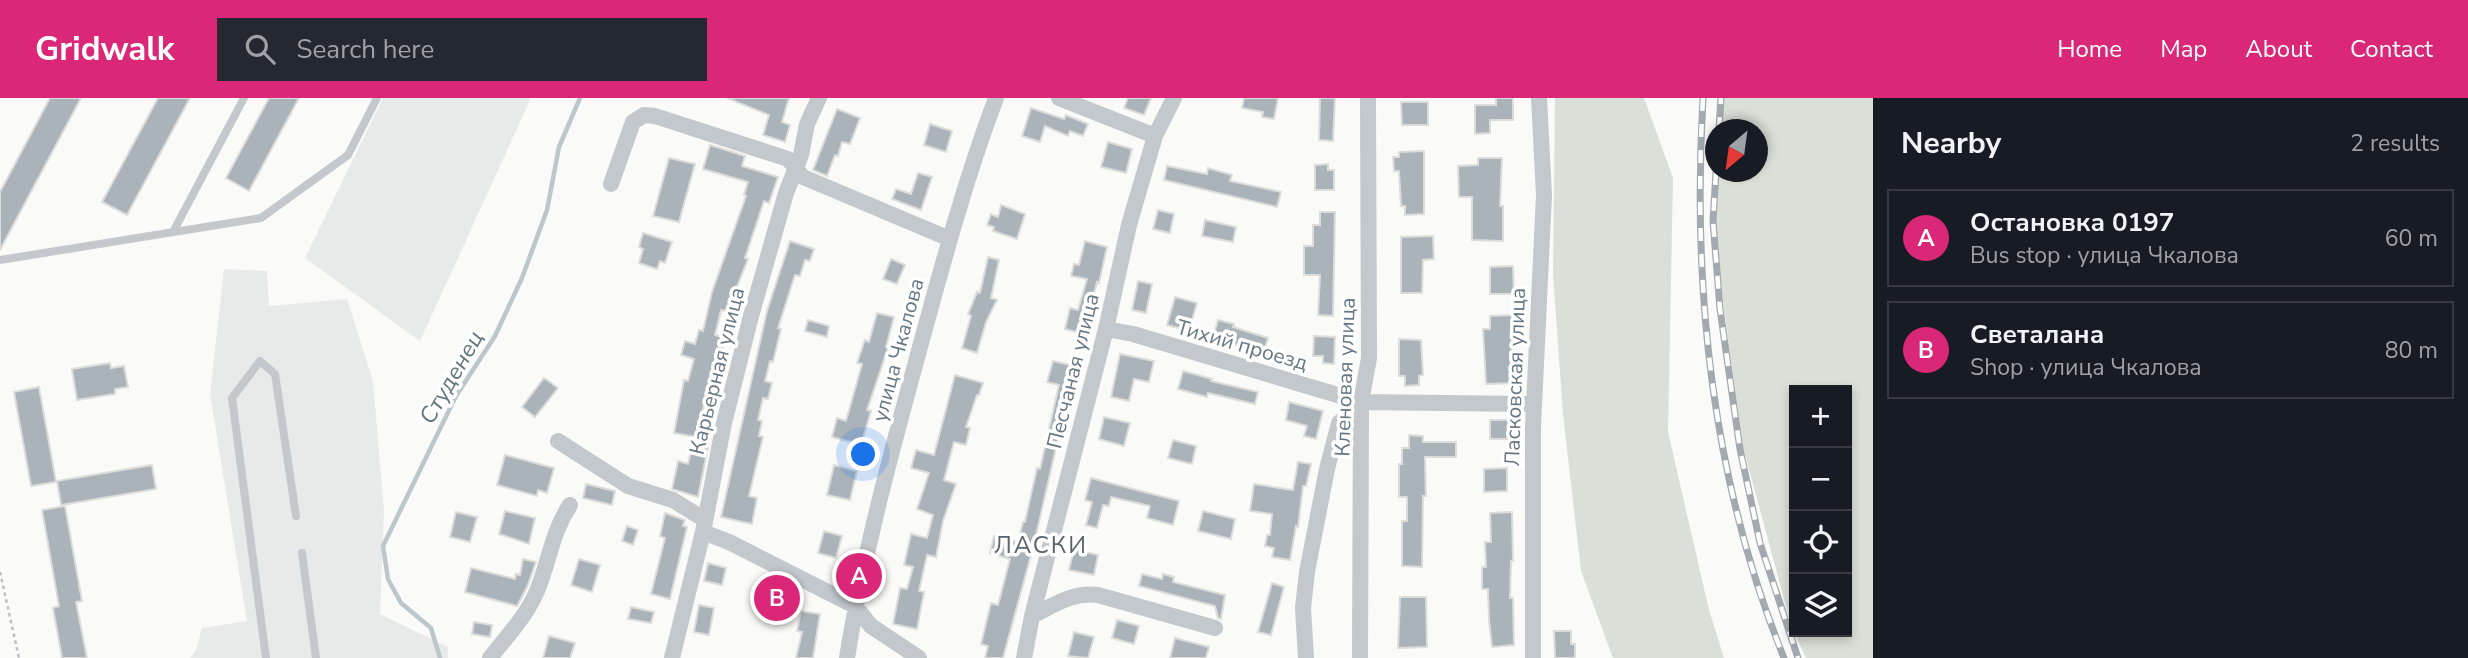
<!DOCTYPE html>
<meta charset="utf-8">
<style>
:root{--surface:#171b24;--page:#242831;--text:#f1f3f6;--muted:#9ea1a6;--line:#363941;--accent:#db2777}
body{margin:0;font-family:"Nunito Sans",sans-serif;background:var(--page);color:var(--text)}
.controls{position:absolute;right:21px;bottom:21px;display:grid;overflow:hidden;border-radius:0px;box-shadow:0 4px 10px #0003}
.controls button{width:63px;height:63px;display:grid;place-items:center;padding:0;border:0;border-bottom:2px solid var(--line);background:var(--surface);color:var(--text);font:35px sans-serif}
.compass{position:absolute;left:1705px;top:21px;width:63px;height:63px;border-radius:50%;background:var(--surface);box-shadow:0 4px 10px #0003;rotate:209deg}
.you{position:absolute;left:864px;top:357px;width:24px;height:24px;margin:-18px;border:5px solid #fff;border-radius:50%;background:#1a73e8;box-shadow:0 0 0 10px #1a73e833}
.badge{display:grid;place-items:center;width:46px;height:46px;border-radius:50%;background:var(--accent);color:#fff;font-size:23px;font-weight:700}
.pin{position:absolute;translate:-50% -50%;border:4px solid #fff;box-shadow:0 2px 7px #0006}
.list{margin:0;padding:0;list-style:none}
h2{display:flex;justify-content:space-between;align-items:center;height:91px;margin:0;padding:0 28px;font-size:30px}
h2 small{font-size:23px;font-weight:400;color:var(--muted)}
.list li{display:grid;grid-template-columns:46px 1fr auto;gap:21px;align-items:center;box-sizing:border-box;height:98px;margin:0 14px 14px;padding:0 14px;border:2px solid var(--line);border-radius:0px}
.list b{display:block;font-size:26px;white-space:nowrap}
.list p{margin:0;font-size:23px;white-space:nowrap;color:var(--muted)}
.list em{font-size:23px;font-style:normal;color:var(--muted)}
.icon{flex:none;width:38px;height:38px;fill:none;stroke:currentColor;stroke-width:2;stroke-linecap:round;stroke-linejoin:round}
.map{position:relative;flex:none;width:1873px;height:560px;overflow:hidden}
header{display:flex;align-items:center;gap:42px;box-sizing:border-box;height:98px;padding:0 35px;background:var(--accent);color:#fff}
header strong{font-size:33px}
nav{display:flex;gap:38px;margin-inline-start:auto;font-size:24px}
.search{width:490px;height:63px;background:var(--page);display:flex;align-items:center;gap:18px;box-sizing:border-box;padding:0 24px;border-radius:0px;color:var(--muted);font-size:26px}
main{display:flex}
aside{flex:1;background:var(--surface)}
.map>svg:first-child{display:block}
.built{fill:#e8e9e9}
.green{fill:#dadfd7;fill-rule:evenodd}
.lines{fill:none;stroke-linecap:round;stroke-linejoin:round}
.stream{stroke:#bbc7cb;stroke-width:4.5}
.building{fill:#aab3b9;stroke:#dcdcda;stroke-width:2}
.path{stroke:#bbbfc2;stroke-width:2.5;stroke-dasharray:3.5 3.5;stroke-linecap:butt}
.service{stroke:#c3c8cc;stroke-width:8}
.minor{stroke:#c3c8cc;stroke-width:16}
.rail-casing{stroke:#a2aab0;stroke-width:7}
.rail{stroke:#fff;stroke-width:4.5;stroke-dasharray:13;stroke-linecap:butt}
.labels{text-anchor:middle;stroke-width:7;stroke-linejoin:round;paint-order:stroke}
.street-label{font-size:21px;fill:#657683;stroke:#fff}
.water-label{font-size:23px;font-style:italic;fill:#60757c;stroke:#fff}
.quarter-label{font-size:24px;letter-spacing:2px;fill:#57646e;stroke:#fff}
</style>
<header>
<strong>Gridwalk</strong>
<div class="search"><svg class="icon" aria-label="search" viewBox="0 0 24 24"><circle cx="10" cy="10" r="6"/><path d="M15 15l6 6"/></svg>Search here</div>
<nav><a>Home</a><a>Map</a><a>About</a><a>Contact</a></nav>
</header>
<main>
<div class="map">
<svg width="1873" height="560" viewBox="0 0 1873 560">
<rect width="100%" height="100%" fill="#fafaf8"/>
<!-- built -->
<path class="built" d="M383 0H531L420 243 305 160Z
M224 171 267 173 269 208 347 201 373 283 384 413 380 516 448 549V560H190L196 552 202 530 247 523 210 296Z"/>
<!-- green -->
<path class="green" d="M1555 0H1644L1673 80 1668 334 1709 512 1724 560H1613L1581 473 1563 316 1553 176Z
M1717 0H1873V560H1806L1791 527 1743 349 1722 196 1714 112 1715 54 1716 74H1758V32L1716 31ZM1794 292H1847V534H1794Z"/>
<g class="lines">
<!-- stream -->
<path class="stream" d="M440 560 431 530 401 505 388 481 383 448 456 298 495 238 522 180 547 112 559 49 580 0"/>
</g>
<!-- building -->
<path class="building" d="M50 0H81L0 152V94Z
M158 0H190L127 117 102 104Z
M269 0H299L249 93 226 80Z
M727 0H789L782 24 790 27 785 44 763 37 769 17Z
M1128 0H1151L1144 17 1124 10Z
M1244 0H1278L1274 21 1262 19 1263 14 1242 10Z
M1320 0H1335L1333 43 1319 42Z
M1496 0H1513V22H1490V35L1475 36V7H1496Z
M1401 4H1428V27H1402Z
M1031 10 1064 21 1066 17 1088 26 1083 38 1070 33 1068 38 1045 28 1040 44 1022 38Z
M837 11 860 20 850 46 842 44 838 58 835 57 827 78 813 72Z
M930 26 952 33 946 54 924 47Z
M1108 44 1132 51 1126 75 1101 69Z
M710 47 745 58 742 68 778 79 769 105 764 103 745 160 748 161 738 186 731 214 721 212 715 237 726 240 717 268 714 267 696 339 674 335 684 282 688 283 694 261 681 257 685 243 695 246 699 232 703 233 712 194 746 98 744 97 748 84 703 71Z
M1424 53V116L1405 117V108H1401L1399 73H1394L1393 59H1399V54Z
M669 60 695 66 679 124 653 118Z
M1478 60H1502L1500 108H1503V143L1472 142V99H1459L1458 68 1478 67Z
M1328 66V72H1334V92H1315V67Z
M1167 68 1207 76 1208 70 1232 77 1230 83 1281 94 1277 109 1164 82Z
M918 75 932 79 921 112 892 101 896 91 911 96Z
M1001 107 1025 116 1017 141 993 133 994 129 987 127 991 116 998 119Z
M1158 112 1174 116 1170 135 1153 131Z
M1320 114H1335L1333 218 1318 217 1320 177H1304V148H1313V127H1320Z
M1205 122 1236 129 1233 144 1202 138Z
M643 135 672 144 665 165 660 163 657 171 639 165 643 151 639 149Z
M1433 138 1434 161 1423 162 1422 195H1401V139Z
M790 143 814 151 810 163 805 162 800 178 795 177 778 230 781 231 773 264 770 263 765 283 772 285 768 301 763 300 758 322 762 323 759 338 763 339 749 398 757 400 752 426 721 419 767 213Z
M1085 143 1107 149 1099 185 1097 184 1089 215 1092 216 1087 237 1065 231 1070 210 1078 212 1087 181 1071 178 1074 166 1079 167Z
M988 159 999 162 991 200 997 202 986 224 977 255 962 250 971 218 968 216 977 194 980 195Z
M891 161 905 167 897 186 883 181Z
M1513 168 1514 196H1490V169Z
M1138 183 1152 186 1146 215 1132 212Z
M1175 199 1197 205 1189 233 1167 227Z
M877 215 894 219 886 249 888 250 867 312 871 313 861 347 832 339 837 320 846 323 862 266 857 265 865 242 869 244Z
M1513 217 1514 285 1486 286 1483 231H1490V218Z
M808 222 829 228 827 239 805 233Z
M1218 222 1234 226 1233 229 1268 240 1263 256 1213 240Z
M1314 238 1335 239 1334 266 1323 265V258H1313Z
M1399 241 1421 242 1423 277 1419 278V287L1405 288V278H1399Z
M1120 256 1154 263 1149 284 1134 281 1129 303 1111 299Z
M1053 263 1079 269 1060 332 1034 446 1003 560H985L988 548 981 546 991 505 998 507 1010 461 990 455 994 438 1018 444 1023 424H1025L1037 370 1040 371 1059 287 1047 284Z
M110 265 111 270 124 268 128 289 115 291V296L77 302 72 271Z
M1183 273 1212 281 1211 283 1258 294 1255 306 1208 295 1207 299 1178 291Z
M955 277 983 285 979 297H977L966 329 970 330 966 347 954 344 944 382 956 386 943 423 936 459 927 457 919 493 924 494 917 531 893 526 900 490 907 491 913 469 904 467 911 436 927 440 933 417 917 411 929 375 911 370 916 352 934 357Z
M544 280 558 290 535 319 522 309Z
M39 289 56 384 31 388 14 294Z
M1289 304 1323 313 1316 341 1304 338 1307 328 1286 322Z
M1104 319 1130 325 1124 348 1099 341Z
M1490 322H1512V341H1490Z
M1409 337 1423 338V344H1456V359H1425L1426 398H1423L1422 469 1402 468V423H1407V399H1399V366H1402V350H1409Z
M694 340 709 344 698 399 672 391 678 363 688 366Z
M1173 342 1196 348 1192 366 1168 360Z
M505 357 554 370 547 395 538 392 537 398 497 387Z
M1298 364 1311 366 1306 388H1303L1298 429 1296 428 1290 462 1272 459 1274 450 1265 448 1267 437H1270L1272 416 1250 413 1254 386 1293 392Z
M152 367 156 391 61 407 57 383Z
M834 367 857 373 850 402 827 397Z
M1507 370V393L1484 394V371Z
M1091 380 1179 403 1173 427 1147 420 1150 408 1111 399 1109 408 1103 407 1097 430 1086 427 1092 404 1085 402Z
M586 386 615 393 612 407 583 400Z
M65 408 82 503 76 504 87 560H62L53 510 59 508 42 412Z
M505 413 535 420 529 446 499 436Z
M1203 413 1235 421 1231 441 1198 433Z
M456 414 477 419 470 444 450 439Z
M1512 414 1513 463H1511L1510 500H1513L1514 547 1492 549 1489 522 1488 491H1482V469H1486L1485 444H1491L1490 415Z
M665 415 685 422 683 428 687 429 670 501 651 496 665 440 660 438Z
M627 428 638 432 633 447 622 443Z
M824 433 842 438 836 460 818 455Z
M1074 451 1098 457 1094 477 1069 472Z
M523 461 536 464 527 489 517 508 465 494 471 470 515 481 516 476 520 477Z
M579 461 600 467 592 494 571 487Z
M708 465 726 470 722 487 704 483Z
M1142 476 1162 481 1163 476 1174 479 1173 484 1225 497 1221 521 1218 520 1215 508 1139 488Z
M766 482 795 489 788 518 759 512Z
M1272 485 1284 489 1271 537 1258 534Z
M1400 499H1426L1427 549 1398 550Z
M699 507 714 510 709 537 694 534Z
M631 509 654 514 651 525 628 521Z
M801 513 820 516 813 560H796L802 534 797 533Z
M1117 522 1139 528 1134 546 1112 540Z
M474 524 492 527 490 539 472 536Z
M1554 533H1571V546H1575V560H1555Z
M1074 534 1094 539 1088 560 1068 558Z
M549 538 575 545 570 560H543Z
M1175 540 1209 549 1206 560H1170Z"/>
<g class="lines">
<!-- path -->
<path class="path" d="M0 474 19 560"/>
<!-- service -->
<path class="service" d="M173 134 244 0
M0 162 261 120 348 57 377 0
M302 455 316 560
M266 560 232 300 260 263 275 276 296 418"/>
<!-- minor -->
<path class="minor" d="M1059 0 1155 38
M611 86 633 24 644 17 655 18 788 61 803 79 950 141
M1106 231 1133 236 1361 304 1534 306
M558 343 628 388 673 402 705 422
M703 434 729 444 855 508 871 528 919 560
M1032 518C1054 507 1072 494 1098 497L1215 530
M490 560C507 538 526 519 537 493 550 462 551 436 570 407
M672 560 703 434 724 325 751 218 786 95 801 57 807 26 819 0
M847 560C863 458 890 359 917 260 941 172 964 85 996 0
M1024 560 1032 518 1106 231 1129 127 1155 38 1174 0
M1306 560 1303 510 1307 474 1327 371 1339 325 1361 304
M1360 560 1361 304 1369 260 1368 0
M1533 560V329L1544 97 1539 0"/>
<!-- rail casing -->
<g class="rail-casing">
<path id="rail" d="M1703 0C1692 190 1712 383 1784 560
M1719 32 1721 0
M1716 74 1713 123 1720 211 1740 351 1760 445 1798 560"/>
</g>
<!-- rail -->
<use href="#rail" class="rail"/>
</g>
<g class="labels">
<!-- street labels -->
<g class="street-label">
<text transform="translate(1242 247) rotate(16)" y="7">Тихий проезд</text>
<text transform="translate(898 252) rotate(-75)" y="7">улица Чкалова</text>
<text transform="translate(717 273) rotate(-76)" y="7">Карьерная улица</text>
<text transform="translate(1073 273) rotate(-76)" y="7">Песчаная улица</text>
<text transform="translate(1345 279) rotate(-88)" y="7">Кленовая улица</text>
<text transform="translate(1515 279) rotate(-88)" y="7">Ласковская улица</text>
</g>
<!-- water labels -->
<g class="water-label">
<text transform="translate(451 279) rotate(-60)" y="8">Студенец</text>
</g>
<!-- quarter labels -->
<g class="quarter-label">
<text x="1041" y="455">ЛАСКИ</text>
</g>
</g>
</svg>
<div class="controls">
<button>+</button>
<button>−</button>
<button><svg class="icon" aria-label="locate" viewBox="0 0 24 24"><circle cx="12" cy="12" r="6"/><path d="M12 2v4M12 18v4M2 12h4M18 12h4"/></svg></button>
<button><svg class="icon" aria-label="layers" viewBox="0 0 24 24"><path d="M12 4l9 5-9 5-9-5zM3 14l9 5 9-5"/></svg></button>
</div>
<svg class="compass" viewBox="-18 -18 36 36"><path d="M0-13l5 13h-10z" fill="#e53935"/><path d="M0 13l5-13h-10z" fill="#9ea1a6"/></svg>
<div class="you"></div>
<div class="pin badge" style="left:859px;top:478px">A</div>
<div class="pin badge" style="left:777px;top:500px">B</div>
</div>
<aside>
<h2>Nearby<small>2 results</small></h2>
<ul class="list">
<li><span class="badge">A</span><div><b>Остановка 0197</b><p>Bus stop · улица Чкалова</p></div><em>60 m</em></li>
<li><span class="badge">B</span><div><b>Светалана</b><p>Shop · улица Чкалова</p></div><em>80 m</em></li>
</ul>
</aside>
</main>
